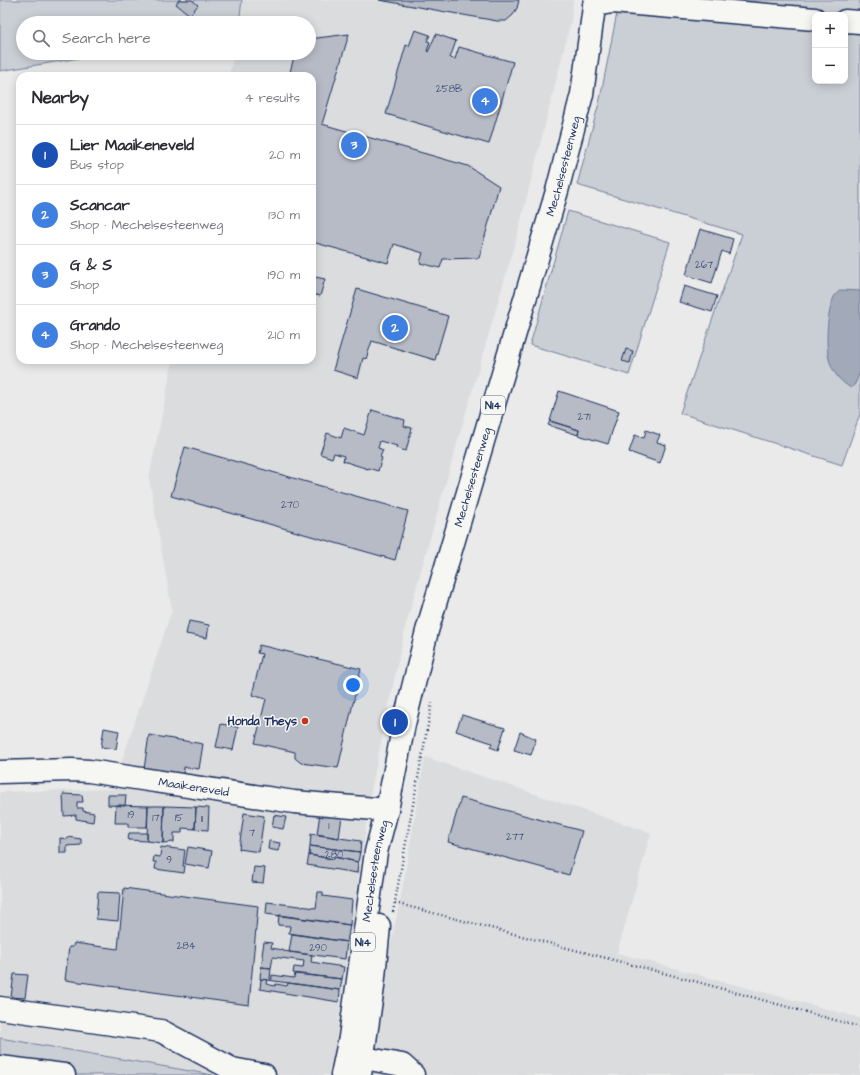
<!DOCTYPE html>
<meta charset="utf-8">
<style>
:root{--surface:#fff;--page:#f7f7f7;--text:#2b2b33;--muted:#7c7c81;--line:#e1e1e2;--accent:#b45309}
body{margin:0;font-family:"Architects Daughter",sans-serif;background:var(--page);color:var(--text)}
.controls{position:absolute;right:12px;top:12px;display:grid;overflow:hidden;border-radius:8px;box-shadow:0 2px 10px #0003}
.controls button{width:36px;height:36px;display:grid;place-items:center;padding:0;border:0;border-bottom:1px solid var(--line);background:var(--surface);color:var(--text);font:20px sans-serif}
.you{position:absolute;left:353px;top:685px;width:14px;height:14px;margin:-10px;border:3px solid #fff;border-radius:50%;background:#1a73e8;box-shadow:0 0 0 6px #1a73e833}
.badge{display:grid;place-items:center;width:26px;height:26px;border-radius:50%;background:var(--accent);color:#fff;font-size:13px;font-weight:700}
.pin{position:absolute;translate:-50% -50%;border:2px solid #fff;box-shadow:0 1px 4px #0006}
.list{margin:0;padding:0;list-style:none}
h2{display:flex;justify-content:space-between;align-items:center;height:52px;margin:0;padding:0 16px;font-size:17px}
h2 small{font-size:13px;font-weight:400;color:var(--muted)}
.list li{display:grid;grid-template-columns:26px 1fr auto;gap:12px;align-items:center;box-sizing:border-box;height:60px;padding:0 16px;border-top:1px solid var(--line)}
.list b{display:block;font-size:15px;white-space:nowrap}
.list p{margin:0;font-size:13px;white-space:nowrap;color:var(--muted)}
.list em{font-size:13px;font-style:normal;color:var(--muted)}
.icon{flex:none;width:22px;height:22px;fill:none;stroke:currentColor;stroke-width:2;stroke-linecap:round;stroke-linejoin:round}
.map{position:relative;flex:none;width:860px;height:1075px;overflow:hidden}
.search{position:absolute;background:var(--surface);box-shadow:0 2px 10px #0003;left:16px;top:16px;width:300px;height:44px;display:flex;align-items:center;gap:10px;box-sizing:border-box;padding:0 14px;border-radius:22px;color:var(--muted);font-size:15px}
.panel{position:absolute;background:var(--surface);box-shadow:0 2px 10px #0003;left:16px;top:72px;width:300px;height:292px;border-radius:12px}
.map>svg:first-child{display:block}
.built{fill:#dadcde}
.green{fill:#caced5;stroke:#727e9a}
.water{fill:#a2aaba;stroke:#6c7995}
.building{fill:#b6bbc6;stroke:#1b2f5e}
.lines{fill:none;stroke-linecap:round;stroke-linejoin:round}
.minor-casing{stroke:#1b2f5e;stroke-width:25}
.major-casing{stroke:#1b2f5e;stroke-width:25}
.path{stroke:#1b2f5e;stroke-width:2.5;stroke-dasharray:1 3;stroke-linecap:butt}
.minor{stroke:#f6f6f2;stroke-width:22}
.major{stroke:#f6f6f2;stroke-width:22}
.poi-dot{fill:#c8321e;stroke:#f6f6f2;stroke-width:1.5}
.labels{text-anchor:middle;stroke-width:3;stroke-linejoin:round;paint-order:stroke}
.number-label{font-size:10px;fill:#425278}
.shield{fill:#f6f6f2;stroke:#5d6b8a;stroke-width:1}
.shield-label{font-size:11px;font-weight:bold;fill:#1b2f5e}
.street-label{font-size:12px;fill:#1b2f5e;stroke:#f6f6f2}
.poi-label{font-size:12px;font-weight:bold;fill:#1b2f5e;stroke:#f6f6f2;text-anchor:end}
</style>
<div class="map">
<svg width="860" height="1075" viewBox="0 0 860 1075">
<rect width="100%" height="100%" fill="#e9eae9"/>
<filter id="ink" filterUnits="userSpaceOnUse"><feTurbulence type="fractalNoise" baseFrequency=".025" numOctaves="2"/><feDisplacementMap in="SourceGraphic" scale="8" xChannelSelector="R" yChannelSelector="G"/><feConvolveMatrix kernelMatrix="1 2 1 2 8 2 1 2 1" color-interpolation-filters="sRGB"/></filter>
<g filter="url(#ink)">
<!-- built -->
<path class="built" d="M242 0H573L571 21 517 236 445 485 405 628 371 790 331 1075H213L0 1038V792L116 789 121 764 172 610 149 478 173 360H312V76H229L234 53H309V23H239Z
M425 757 651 833 617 953 860 1018V1075H363L402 891Z"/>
<!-- green -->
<path class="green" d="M0 0H242L239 23H23V53H110L0 71Z
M671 0H860V15Z
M618 8 815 26V81H845V28L860 30V414L842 465 680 413 742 234 577 185 600 99Z
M568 211 670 242 629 375 530 345Z
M0 1038 213 1075H0Z"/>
<!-- water -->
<path class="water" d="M841 290 860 291V372L855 384 851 388C841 382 835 375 831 365 824 349 827 312 834 297 836 294 838 292 841 290Z"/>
<!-- building -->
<path class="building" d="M179 0H192L198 5 190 15 176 4Z
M379 0H519L517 8 513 15 506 21H497Z
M415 30 430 35 427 41 430 42 427 51 428 52 436 34 456 41 450 58 455 59 459 47 513 62 489 144 386 114 406 45 409 46Z
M349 34 322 124 468 166 499 186 479 258 443 259 440 268 420 263 423 253 394 244 388 263 312 242V76H289L295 53H309V39Z
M700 229 733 239 729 254 722 251 712 283 686 275Z
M315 277 325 279 320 296 312 294V286Z
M684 286 717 296 712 312 679 302Z
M357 289 448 316 435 360 372 341 366 359 363 358 358 378 333 370Z
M626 349 633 351 630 363 622 361Z
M559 391 619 411 608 444 578 435 579 430 550 421Z
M372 410 405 420 404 426 412 428 406 451 396 448 397 446 380 441 378 448 383 450 380 457 382 458 378 471 368 468V469L343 461 344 456 334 453 332 458 320 454 327 433 341 438 344 428 364 435Z
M550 421 579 430 578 435 548 425Z
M646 430 660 435 657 442 666 445 660 463 629 452 635 435 644 438Z
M185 447 408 511 395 560 171 496Z
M189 621 209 625 207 638 186 634Z
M259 645 361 669 338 768 301 763 295 758V752L255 743 266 699 252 695 262 654 257 653Z
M462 715 505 728 498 750 490 747 492 743 456 731Z
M221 724 238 727 233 750 216 747Z
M104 728 119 731 116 749 101 747Z
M520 732 536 739 531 755 514 750Z
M149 735 203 744 199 769 184 767 183 775 144 769Z
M63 794 82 795 83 802H77V808H83V811L94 813 93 822 76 819V815L64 816Z
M108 795H126L125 806 108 805Z
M461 798 582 831 569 875 448 842Z
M116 805 148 806 147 827H128V823H115Z
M148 806H164L163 843 147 841Z
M164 806 196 807 195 829 182 828V833H174V842L163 843Z
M196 807 209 808 208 830 195 829Z
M244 813 264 816 259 852 239 849Z
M320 813 342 816 339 838 317 834Z
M274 815 286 817 283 829 272 827Z
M129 833H147V841L128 840Z
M311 834 361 841 360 852 310 846Z
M68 837 81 839V845L67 846V853H60V838L68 839Z
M269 841 280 843 278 851 268 849Z
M310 846 360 852 358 862 334 857V859L309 855Z
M161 847 185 850 183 866H185L184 873 155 869 156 862H153L154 856 160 857Z
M188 847 212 851 209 868 185 864Z
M309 855 334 859V857L358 862 357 873 307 865Z
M254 867 265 868 263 883 252 882Z
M124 888 258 906 249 1005 65 980 69 947H73L74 943 118 949Z
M98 892 120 893 118 921 96 919Z
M318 892H323V896L352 900 350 925 266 914 267 902 316 908Z
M279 915 350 925 347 942 289 933 290 926 278 925Z
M292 934 347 942 345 959 289 952Z
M264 942 272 943 271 948 283 950V951L312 955 311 962 344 967 342 979 293 973 294 967 303 968 304 961 273 957 271 968 261 967 263 956 262 955Z
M261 967 271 968 270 979H272V975L294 978 295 974 342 979 340 990 260 979Z
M14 974 28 975 25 998 11 997Z
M261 979 267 980 266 984 275 986 276 984 287 986 288 983 340 990 339 1002 260 989Z"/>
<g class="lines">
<!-- minor casing -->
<g class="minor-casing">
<g id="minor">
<path d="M594 5 613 2 815 19"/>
<path d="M845 21 860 22"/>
<path id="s1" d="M0 772 72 770 89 771 294 802 387 810"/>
<path d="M0 1008 161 1031 232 1069 264 1075"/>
<path d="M364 1058 402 1065 413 1075"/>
<path d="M0 1067 64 1075"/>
</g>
</g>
<!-- major casing -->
<g class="major-casing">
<g id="major">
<path id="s2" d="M342 1075 350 1037 376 852 387 810 404 724 427 631 557 191 582 94 595 0"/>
<path d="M360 1075 373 987 379 926"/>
</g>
</g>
<!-- path -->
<path class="path" d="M395 903 694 981 860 1027
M393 912 432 703"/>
<!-- minor -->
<use href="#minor" class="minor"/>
<!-- major -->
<use href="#major" class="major"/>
</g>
</g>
<!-- markers -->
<circle class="poi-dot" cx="305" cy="721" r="4"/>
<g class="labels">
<!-- number labels -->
<g class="number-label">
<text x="449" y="92">258B</text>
<text x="704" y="268">267</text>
<text x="584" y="420">271</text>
<text x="290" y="508">270</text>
<text x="131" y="818">19</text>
<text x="156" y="821">17</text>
<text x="179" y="821">15</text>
<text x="202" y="822">11</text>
<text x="329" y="829">1</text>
<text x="252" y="836">7</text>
<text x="515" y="840">277</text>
<text x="334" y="858">280</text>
<text x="169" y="863">9</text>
<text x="186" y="949">284</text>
<text x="318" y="951">290</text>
</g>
<!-- shield labels -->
<g class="shield">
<rect x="481" y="396" width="24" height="18" rx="3"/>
<rect x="351" y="933" width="24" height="18" rx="3"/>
</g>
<g class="shield-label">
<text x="493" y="409">N14</text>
<text x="363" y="946">N14</text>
</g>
<!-- street labels -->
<g class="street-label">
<text dy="4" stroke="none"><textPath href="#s2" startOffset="937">Mechelsesteenweg</textPath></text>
<text dy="4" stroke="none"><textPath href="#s2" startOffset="613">Mechelsesteenweg</textPath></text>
<text dy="4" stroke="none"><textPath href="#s1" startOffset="195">Maaikeneveld</textPath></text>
<text dy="4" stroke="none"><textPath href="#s2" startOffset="207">Mechelsesteenweg</textPath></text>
</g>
<!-- poi labels -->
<g class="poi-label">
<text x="297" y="725">Honda Theys</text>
</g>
</g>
</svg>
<div class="controls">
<button>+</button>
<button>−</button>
</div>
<div class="you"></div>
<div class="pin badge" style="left:395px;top:722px;background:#1a4fb4">1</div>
<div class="pin badge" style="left:395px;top:328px;background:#3f7fe0">2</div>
<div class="pin badge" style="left:354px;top:145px;background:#3f7fe0">3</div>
<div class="pin badge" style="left:485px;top:101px;background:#3f7fe0">4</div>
<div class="search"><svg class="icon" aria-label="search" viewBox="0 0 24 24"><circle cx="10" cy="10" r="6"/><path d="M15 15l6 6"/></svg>Search here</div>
<section class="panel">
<h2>Nearby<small>4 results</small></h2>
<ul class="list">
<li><span class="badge" style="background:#1a4fb4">1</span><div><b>Lier Maaikeneveld</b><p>Bus stop</p></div><em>20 m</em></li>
<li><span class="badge" style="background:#3f7fe0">2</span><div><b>Scancar</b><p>Shop · Mechelsesteenweg</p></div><em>130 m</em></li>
<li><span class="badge" style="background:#3f7fe0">3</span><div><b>G &amp; S</b><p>Shop</p></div><em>190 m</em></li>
<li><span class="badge" style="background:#3f7fe0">4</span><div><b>Grando</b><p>Shop · Mechelsesteenweg</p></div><em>210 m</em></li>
</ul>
</section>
</div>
